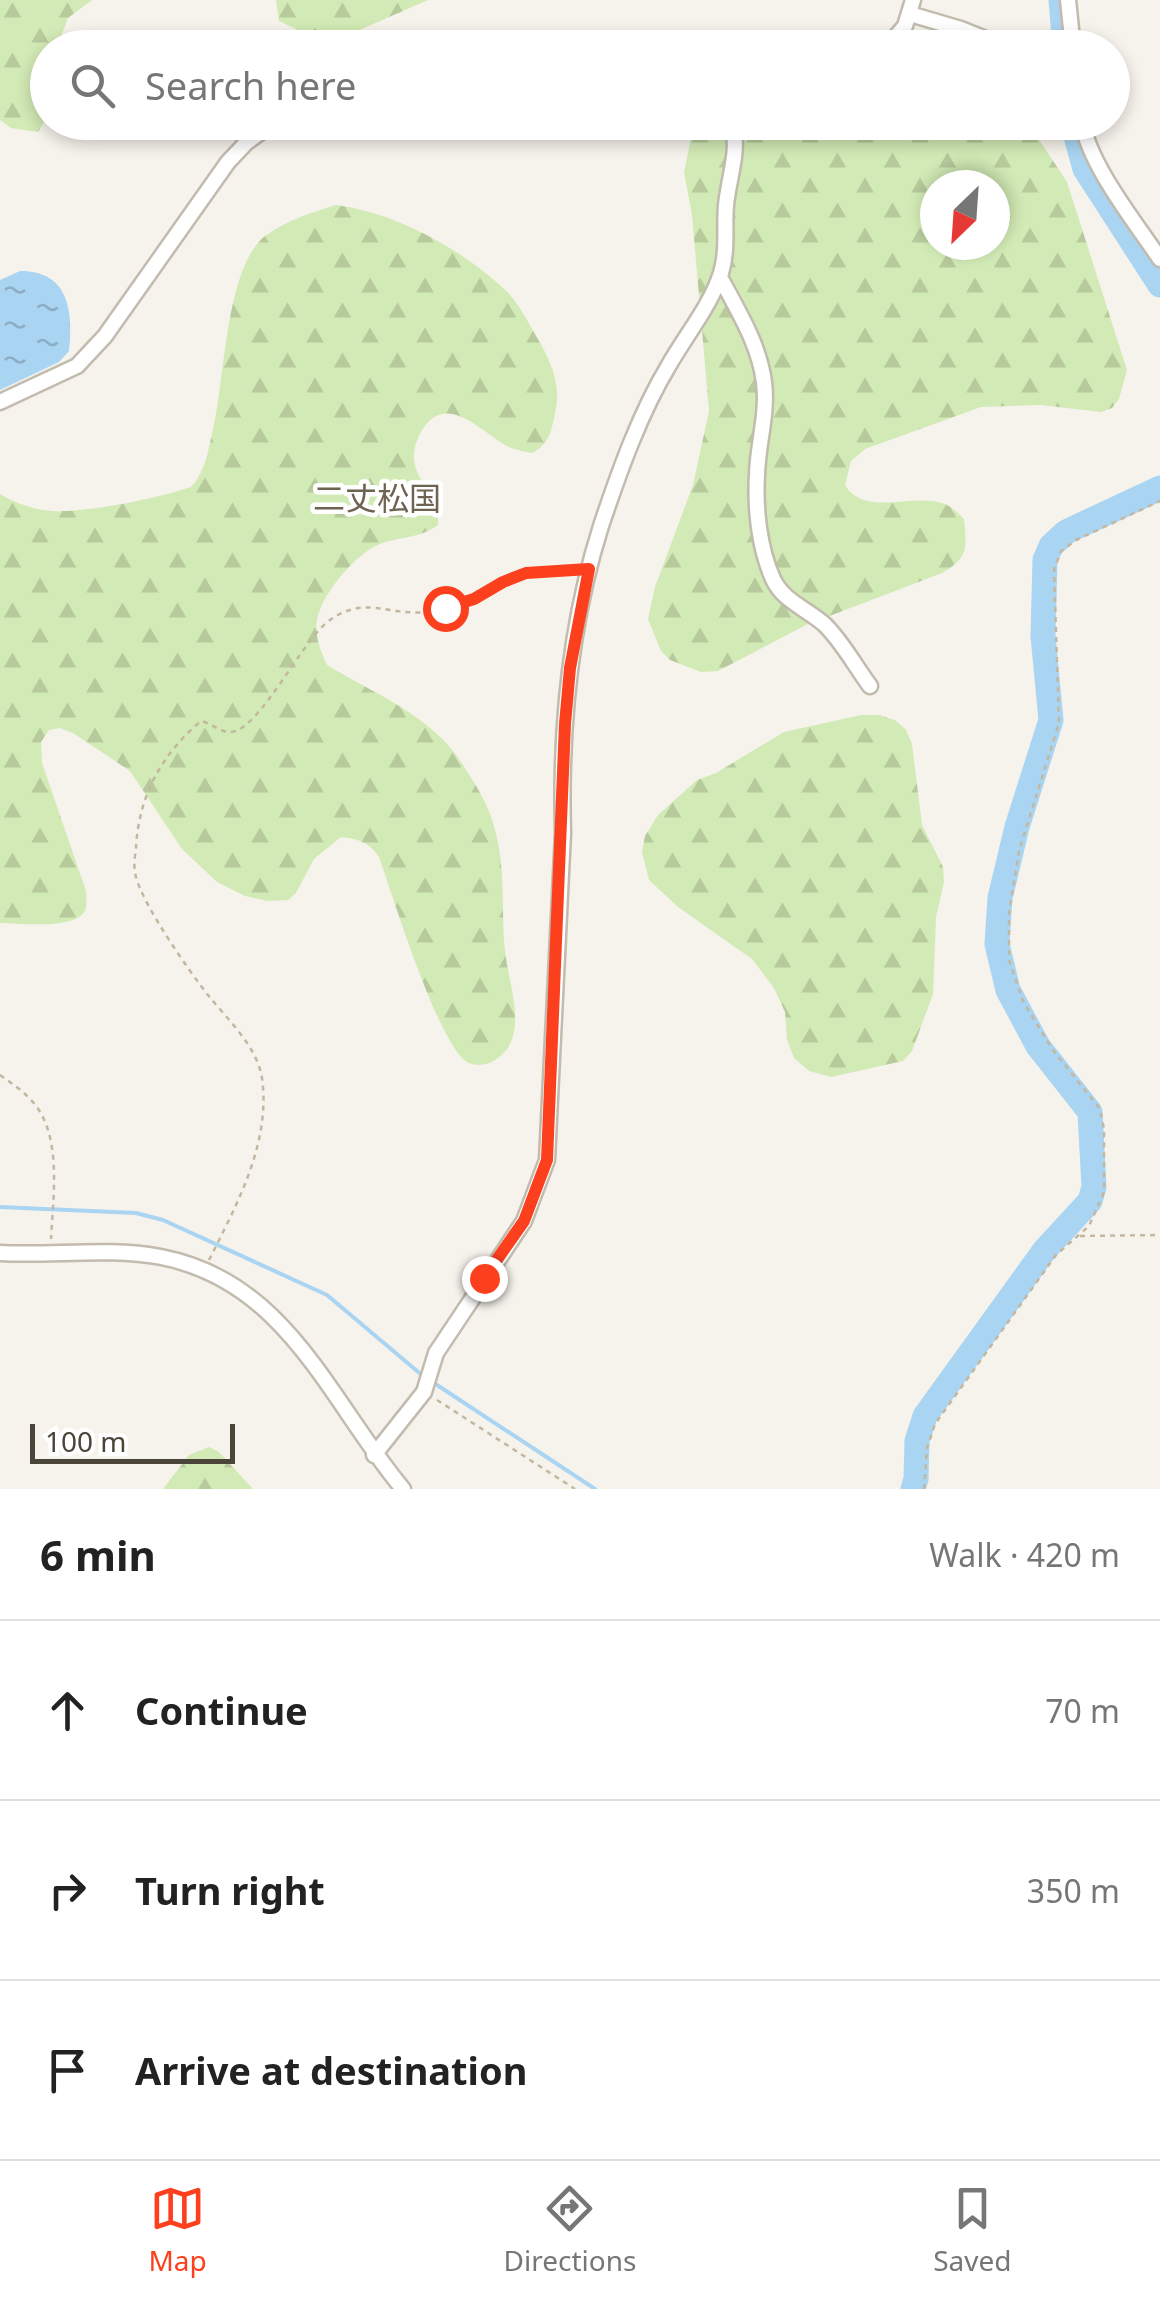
<!DOCTYPE html>
<meta charset="utf-8">
<style>
:root{--surface:#fff;--page:#f6f6f6;--text:#222;--muted:#767676;--line:#e0e0e0;--accent:#fc3f1d}
body{margin:0;font-family:"Noto Sans","Noto Sans JP",sans-serif;background:var(--page);color:var(--text)}
.compass{position:absolute;left:920px;top:170px;width:90px;height:90px;border-radius:50%;background:var(--surface);box-shadow:0 5px 15px #0003;rotate:205deg}
.scale{position:absolute;left:30px;bottom:25px;width:205px;box-sizing:border-box;padding-left:10px;border:5px solid #4b4439;border-top:0;font-size:28px;line-height:35px;white-space:nowrap;color:#4b4439;-webkit-text-stroke:8px #fff;paint-order:stroke}
.stop{position:absolute;width:30px;height:30px;margin:-22px;border:8px solid #fc3f1d;border-radius:50%;background:#fff}
.stop.end{background:#fc3f1d;border-color:#fff;box-shadow:0 2px 10px #0008}
.list{margin:0;padding:0;list-style:none}
h2{display:flex;justify-content:space-between;align-items:center;height:130px;margin:0;padding:0 40px;font-size:42px}
h2 small{font-size:32px;font-weight:400;color:var(--muted)}
.list li{display:grid;grid-template-columns:65px 1fr auto;gap:30px;align-items:center;box-sizing:border-box;height:180px;padding:0 40px;border-top:2px solid var(--line)}
.list b{display:block;font-size:38px;white-space:nowrap}
.list em{font-size:32px;font-style:normal;color:var(--muted)}
.icon{flex:none;width:55px;height:55px;fill:none;stroke:currentColor;stroke-width:2;stroke-linecap:round;stroke-linejoin:round}
.map{position:relative;flex:none;width:1160px;height:1489px;overflow:hidden}
.search{position:absolute;background:var(--surface);box-shadow:0 5px 15px #0003;left:30px;right:30px;top:30px;height:110px;display:flex;align-items:center;gap:25px;box-sizing:border-box;padding:0 35px;border-radius:55px;color:var(--muted);font-size:38px}
.sheet{height:670px;background:var(--surface)}
nav{display:flex;justify-content:space-around;align-items:center;box-sizing:border-box;height:140px;border-top:2px solid var(--line);background:var(--surface);font-size:28px;color:var(--muted)}
nav a{display:grid;justify-items:center;gap:5px}
nav .on{color:var(--accent)}
.map>svg:first-child{display:block}
.forest{fill:url(#forest-firs);fill-rule:evenodd}
.water{fill:url(#water-ripples)}
.lines{fill:none;stroke-linecap:round;stroke-linejoin:round}
.stream{stroke:#a9d4f2;stroke-width:4}
.river{stroke:#a9d4f2;stroke-width:25}
.street-casing{stroke:#c2bbae;stroke-width:19}
.path{stroke:#c4b79f;stroke-width:2.5;stroke-dasharray:5 5;stroke-linecap:butt}
.street{stroke:#fff;stroke-width:14}
.route{stroke:#fc3f1d;stroke-width:12}
.labels{text-anchor:middle;stroke-width:9;stroke-linejoin:round;paint-order:stroke}
.quarter-label{font-size:32px;fill:#6e6250;stroke:#fff}
</style>
<div class="map">
<svg width="1160" height="1489" viewBox="0 0 1160 1489">
<defs>
<pattern id="forest-firs" width="22" height="20" patternUnits="userSpaceOnUse" patternTransform="scale(2.5)"><rect width="22" height="20" fill="#d2eab5"/><path d="M5 1l3.5 6h-7zM16 11l3.5 6h-7z" fill="#b6ca9c"/></pattern>
<pattern id="water-ripples" width="26" height="14" patternUnits="userSpaceOnUse" patternTransform="scale(2.5)"><rect width="26" height="14" fill="#a9d4f2"/><path d="M2 4q2-2 4 0t4 0M15 11q2-2 4 0t4 0" fill="none" stroke="#8caec5"/></pattern>
</defs>
<rect width="100%" height="100%" fill="#f6f3ec"/>
<!-- forest -->
<path class="forest" d="M0 0H92L68 18 57 47 48 48 47 117 38 132 11 128 0 120Z
M276 0H428L346 36 319 40 279 21Z
M694 123H833L858 132 884 130 902 124 1028 123 1067 182 1127 370 1119 399 1112 408 1101 412 1041 405 981 407 865 449 851 461 845 485C865 518 914 492 945 504 952 507 959 514 964 519 967 548 968 558 942 573L806 625 718 671 701 672 670 660 661 651 648 619 655 587 693 485 709 411 692 215 684 172ZM935 185H995V245H935Z
M336 205C393 212 458 247 501 286 516 299 526 318 536 336 549 357 561 383 556 408 552 427 551 444 532 453 525 452 516 450 509 447 482 433 447 390 422 430 417 439 413 449 414 460 418 488 440 490 438 525 419 539 401 536 380 544 356 553 321 595 317 620 314 635 321 652 327 665 373 693 432 716 461 762 475 783 489 805 495 830 506 869 501 910 505 951 508 983 530 1035 498 1058 491 1064 479 1067 469 1063 440 1051 392 893 379 857 369 842 358 839 341 837L314 859 296 893 288 900 267 901 245 896 217 882 182 849 130 771 73 733 60 728 49 730 41 742 42 763 86 891C86 897 87 903 86 908 80 931 19 923 0 923V494C15 503 34 510 52 511 87 513 158 498 191 487 206 471 208 450 213 429 225 381 225 268 265 236 287 220 311 213 336 205Z
M861 715H879L895 720 906 730 912 744 922 825 943 867 944 882 936 917 933 994 912 1051 903 1061 831 1077 809 1071 794 1058 787 1040 785 1012 774 988 752 959 678 907 649 880 642 852 645 836 658 815 697 780 716 773 784 732Z
M209 1447 219 1452 253 1489H163L189 1455Z"/>
<!-- water -->
<path class="water" d="M20 271C69 271 73 311 69 351L59 362 0 390V280Z"/>
<g class="lines">
<!-- stream -->
<path class="stream" d="M0 1207 136 1213 163 1220 327 1295 423 1376
M431 1381 595 1489"/>
<!-- river -->
<path class="river" d="M1061 0 1065 48
M1072 122 1085 169 1160 285
M913 1489 916 1479 917 1441 925 1416 1044 1251 1090 1201 1094 1187 1090 1112 1038 1046 1008 990 997 944 1000 898 1017 827 1051 720 1043 636 1045 560 1051 546 1066 532 1160 488"/>
<!-- street casing -->
<g class="street-casing">
<path id="street" d="M1068 0 1073 48
M910 14 961 29 1008 48
M886 48 905 26 913 0
M1082 122C1090 166 1135 222 1160 259
M720 277C738 311 759 344 764 382 768 414 758 442 757 474 755 508 759 548 773 579 783 601 807 609 824 624 842 641 855 666 870 686
M0 402 77 366 105 336 228 162 247 142 275 122
M0 1253C53 1256 109 1247 161 1257 287 1281 330 1402 403 1489
M374 1455 424 1392 436 1353 524 1221 547 1160 563 833C560 730 570 624 601 526 619 472 640 413 669 365 686 335 711 305 721 273 728 250 724 227 726 205 729 176 740 151 732 122"/>
</g>
<!-- path -->
<path class="path" d="M930 48 934 35
M0 1075C11 1083 22 1090 31 1100 63 1133 53 1197 51 1239
M1080 1236 1160 1235
M209 1260C237 1204 271 1143 262 1078 257 1046 227 1019 208 995 189 971 143 905 136 877 133 868 135 856 136 847 139 795 162 754 201 721 211 723 220 732 230 732 259 732 302 639 330 620 365 595 390 616 426 612 457 609 478 593 504 581 525 571 549 570 572 569
M437 1400 575 1489
M924 1489 927 1448 935 1424 1056 1255 1089 1226 1104 1192V1129L1100 1109 1052 1049 1023 1001 1009 960V913L1019 851 1059 723 1054 570 1061 551 1076 540 1160 501"/>
<!-- street -->
<use href="#street" class="street"/>
</g>
<g class="lines">
<!-- route -->
<path class="route" d="M445 608 474 599 503 582 526 573 589 569 570 668 565 724 547 1160 524 1221 484 1278"/>
</g>
<g class="labels">
<!-- quarter labels -->
<g class="quarter-label">
<text x="377" y="510">二丈松国</text>
</g>
</g>
</svg>
<svg class="compass" viewBox="-18 -18 36 36"><path d="M0-13l5 13h-10z" fill="#e53935"/><path d="M0 13l5-13h-10z" fill="#767676"/></svg>
<div class="scale">100 m</div>
<div class="stop" style="left:445px;top:608px"></div>
<div class="stop end" style="left:484px;top:1278px"></div>
<div class="search"><svg class="icon" aria-label="search" viewBox="0 0 24 24"><circle cx="10" cy="10" r="6"/><path d="M15 15l6 6"/></svg>Search here</div>
</div>
<section class="sheet">
<h2>6 min<small>Walk · 420 m</small></h2>
<ul class="list">
<li><svg class="icon" aria-label="ahead" viewBox="0 0 24 24"><path d="M12 20V5M6 11l6-6 6 6"/></svg><div><b>Continue</b></div><em>70 m</em></li>
<li><svg class="icon" aria-label="right" viewBox="0 0 24 24"><path d="M7 20v-9h11M14 6l5 5-5 5"/></svg><div><b>Turn right</b></div><em>350 m</em></li>
<li><svg class="icon" aria-label="arrive" viewBox="0 0 24 24"><path d="M6 21V4h12l-3 4 3 4H6"/></svg><div><b>Arrive at destination</b></div></li>
</ul>
</section>
<nav>
<a class="on"><svg class="icon" aria-label="map" viewBox="0 0 24 24"><path d="M3 6l6-2 6 2 6-2v14l-6 2-6-2-6 2zM9 4v14M15 6v14"/></svg>Map</a>
<a><svg class="icon" aria-label="directions" viewBox="0 0 24 24"><path d="M12 3l9 9-9 9-9-9zM9 14v-3h6M13 9l2 2-2 2"/></svg>Directions</a>
<a><svg class="icon" aria-label="saved" viewBox="0 0 24 24"><path d="M7 4h10v16l-5-4-5 4z"/></svg>Saved</a>
</nav>
